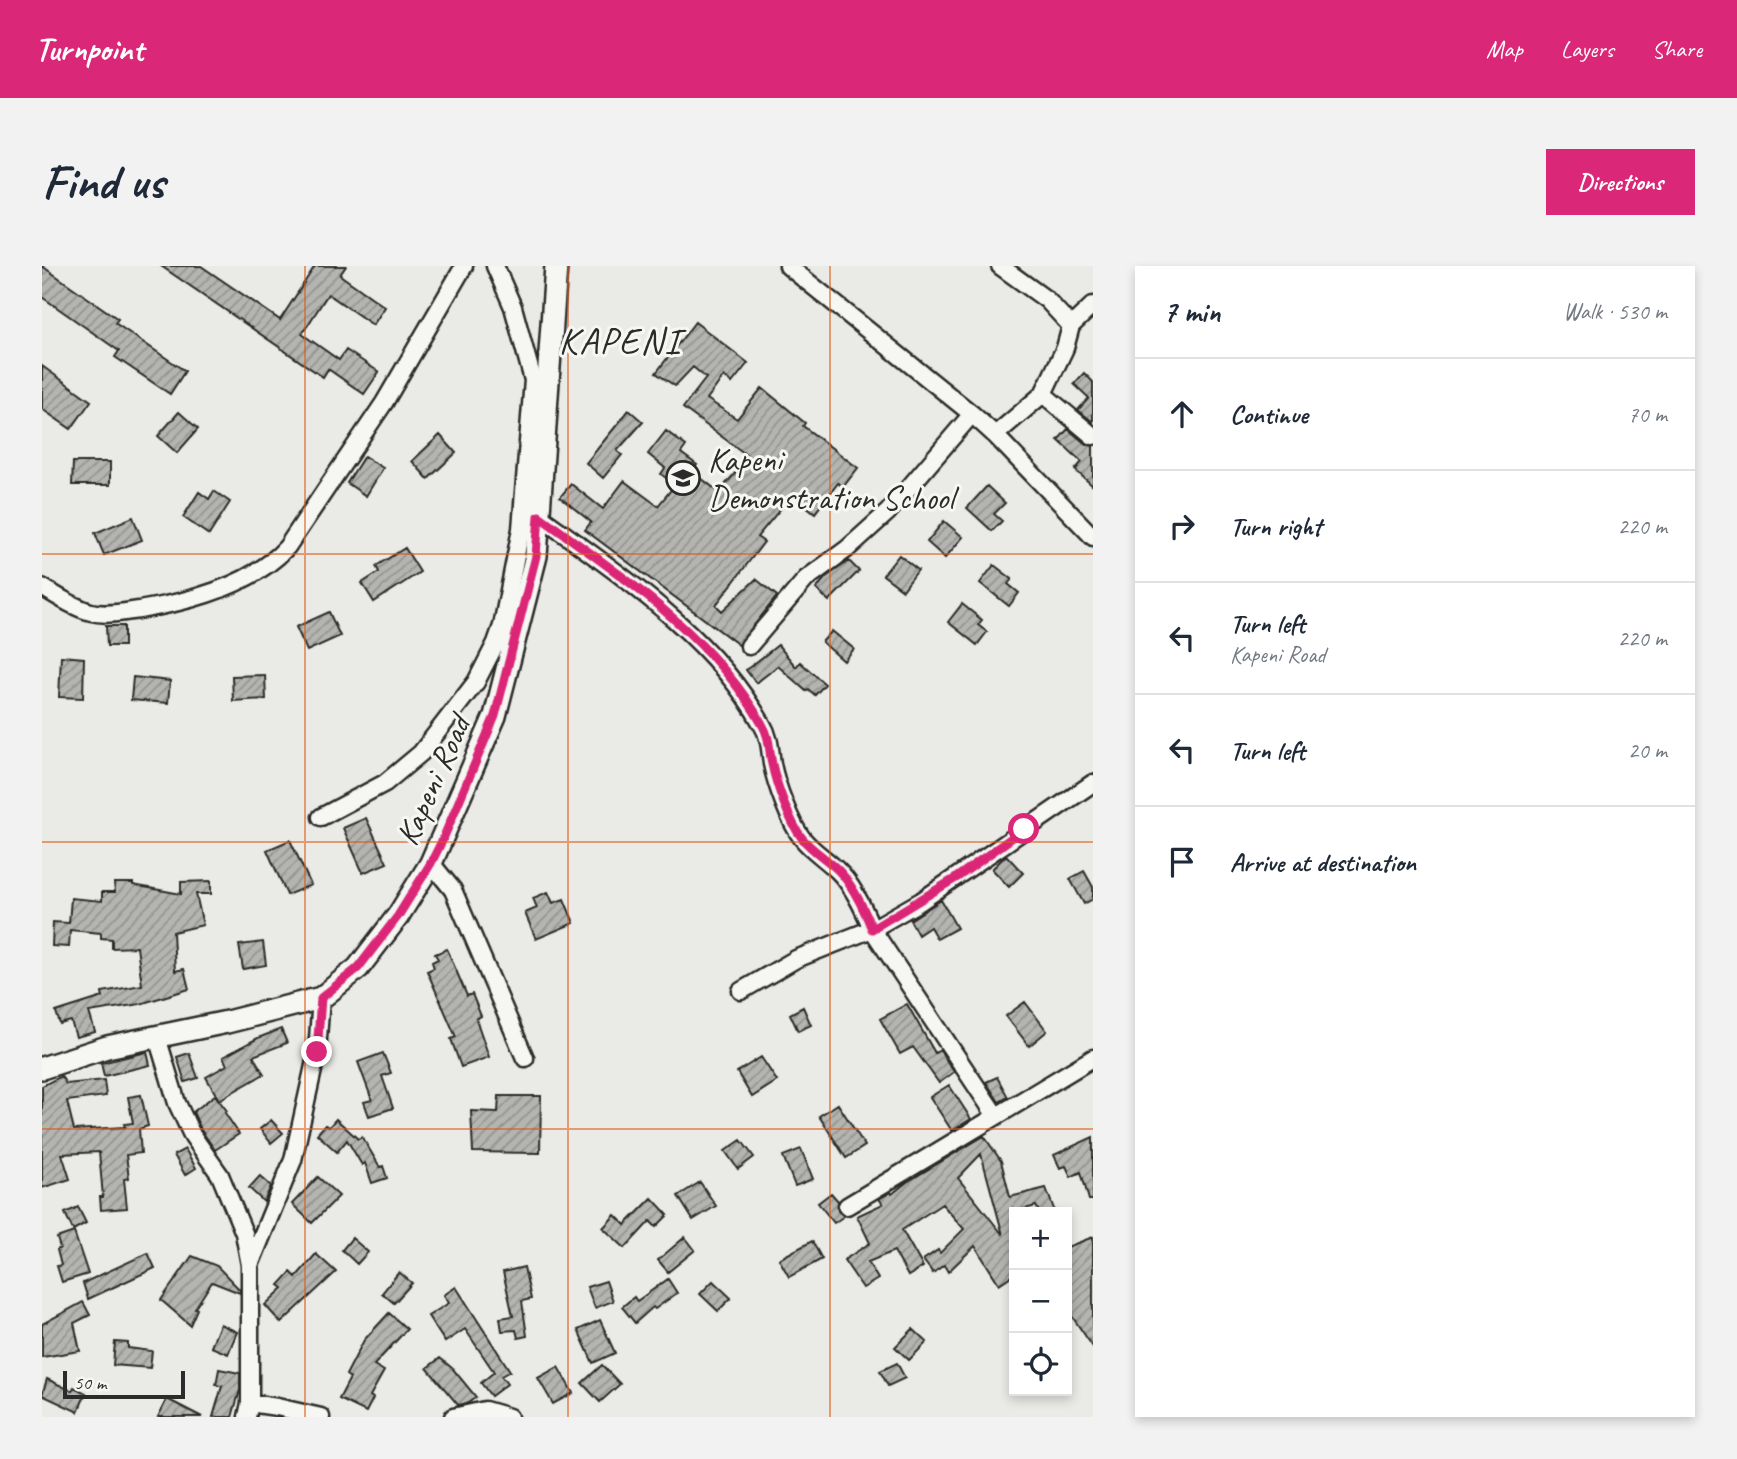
<!DOCTYPE html>
<meta charset="utf-8">
<style>
:root{--surface:#fff;--page:#f2f2f3;--text:#1f2937;--muted:#747a83;--line:#e0e1e3;--accent:#db2777}
body{margin:0;font-family:Caveat,sans-serif;background:var(--page);color:var(--text)}
.controls{position:absolute;right:21px;bottom:21px;display:grid;overflow:hidden;border-radius:0px;box-shadow:0 4px 10px #0003}
.controls button{width:63px;height:63px;display:grid;place-items:center;padding:0;border:0;border-bottom:2px solid var(--line);background:var(--surface);color:var(--text);font:35px sans-serif}
.scale{position:absolute;left:21px;bottom:18px;width:122px;box-sizing:border-box;padding-left:7px;border:4px solid #2b2b2b;border-top:0;font-size:19px;line-height:24px;white-space:nowrap;color:#2b2b2b;-webkit-text-stroke:5px #f6f6f2;paint-order:stroke}
.stop{position:absolute;width:21px;height:21px;margin:-16px;border:5px solid #db2777;border-radius:50%;background:#fff}
.stop.end{background:#db2777;border-color:#fff;box-shadow:0 2px 7px #0008}
.list{margin:0;padding:0;list-style:none}
h2{display:flex;justify-content:space-between;align-items:center;height:91px;margin:0;padding:0 28px;font-size:30px}
h2 small{font-size:23px;font-weight:400;color:var(--muted)}
.list li{display:grid;grid-template-columns:46px 1fr auto;gap:21px;align-items:center;box-sizing:border-box;height:112px;padding:0 28px;border-top:2px solid var(--line)}
.list b{display:block;font-size:26px;white-space:nowrap}
.list p{margin:0;font-size:23px;white-space:nowrap;color:var(--muted)}
.list em{font-size:23px;font-style:normal;color:var(--muted)}
.icon{flex:none;width:38px;height:38px;fill:none;stroke:currentColor;stroke-width:2;stroke-linecap:round;stroke-linejoin:round}
.map{position:relative;flex:none;width:1051px;height:1151px;overflow:hidden;border-radius:0px}
header{display:flex;align-items:center;gap:42px;box-sizing:border-box;height:98px;padding:0 35px;background:var(--accent);color:#fff}
header strong{font-size:33px}
nav{display:flex;gap:38px;margin-inline-start:auto;font-size:24px}
.intro{display:flex;align-items:center;justify-content:space-between;box-sizing:border-box;height:168px;padding:0 42px}
h1{margin:0;font-size:49px}
.button{padding:18px 32px;border-radius:0px;background:var(--accent);color:#fff;font-size:24px;font-weight:700}
main{display:flex;gap:42px;padding:0 42px}
aside{flex:1;background:var(--surface);border-radius:0px;box-shadow:0 4px 10px #0003}
.map>svg:first-child{display:block}
.building{fill:url(#building-hatch);stroke:#2b2b2b;stroke-width:2;fill-rule:evenodd}
.lines{fill:none;stroke-linecap:round;stroke-linejoin:round}
.minor-casing{stroke:#2b2b2b;stroke-width:21}
.major-casing{stroke:#2b2b2b;stroke-width:26}
.minor{stroke:#f6f6f2;stroke-width:16}
.major{stroke:#f6f6f2;stroke-width:21}
.route{stroke:#db2777;stroke-width:9}
.grid{fill:none;stroke:#df570e;stroke-width:2;stroke-opacity:0.55}
.labels{text-anchor:middle;stroke-width:6;stroke-linejoin:round;paint-order:stroke}
.poi-label{font-size:33px;fill:#2b2b2b;stroke:#f6f6f2;text-anchor:start}
.street-label{font-size:33px;fill:#2b2b2b;stroke:#f6f6f2}
.quarter-label{font-size:37px;letter-spacing:2px;fill:#2b2b2b;stroke:#f6f6f2}
</style>
<header>
<strong>Turnpoint</strong>
<nav><a>Map</a><a>Layers</a><a>Share</a></nav>
</header>
<div class="intro"><h1>Find us</h1><a class="button">Directions</a></div>
<main>
<div class="map">
<svg width="1051" height="1151" viewBox="0 0 1051 1151">
<defs>
<pattern id="building-hatch" width="6" height="6" patternUnits="userSpaceOnUse" patternTransform="scale(1.75)"><rect width="6" height="6" fill="#b4b4b1"/><path d="M-1 1l2-2M0 6l6-6M5 7l2-2" fill="none" stroke="#939390"/></pattern>
</defs>
<rect width="100%" height="100%" fill="#eaeae6"/>
<filter id="ink" filterUnits="userSpaceOnUse"><feTurbulence type="fractalNoise" baseFrequency=".0143" numOctaves="2"/><feDisplacementMap in="SourceGraphic" scale="14" xChannelSelector="R" yChannelSelector="G"/><feConvolveMatrix kernelMatrix="1 2 1 2 8 2 1 2 1" color-interpolation-filters="sRGB"/></filter>
<g filter="url(#ink)">
<!-- building -->
<path class="building" d="M0 0 76 53 73 57 143 105 128 128 73 91 77 85 0 31Z
M119 0H159L238 54 273 0H304L298 9 343 41 331 59 286 28 260 68 297 94 304 84 337 106 322 128 286 103 281 111Z
M653 56 706 97 690 117 682 110 665 133 695 153 720 122 763 157 761 160 816 202 801 221 796 217 773 247 750 229 715 271 722 276 674 339 680 345 714 313 735 330 697 379 543 264 549 256 518 231 529 218 561 243 582 215 616 240 633 219 619 208 623 202 606 188 624 165 644 180 639 187 655 199 650 205 677 226 705 193 706 190 641 142 664 112 651 101 633 120 614 107Z
M0 100 49 135 29 163 0 143Z
M1042 107 1051 116V156L1036 144 1047 132 1032 118Z
M587 144 601 156 575 185 580 189 561 212 544 197Z
M137 146 156 163 135 187 116 170Z
M1026 163 1044 178 1051 180V220L1033 204 1040 196 1016 174Z
M398 169 414 187 386 213 370 195Z
M322 190 341 202 324 230 305 217Z
M31 196H68V219H30Z
M945 220 963 237 952 248 960 255 950 265 925 242Z
M172 225 188 236 167 269 141 251 157 226 167 233Z
M91 251 100 274 62 289 53 267Z
M902 255 921 271 903 292 885 276Z
M363 282 378 306 332 336 320 317 337 306 334 300Z
M857 289 876 304 861 324 841 309Z
M807 295 817 305 787 335 774 323 784 311Z
M952 299 970 313 966 318 977 327 967 340 938 317Z
M920 338 940 354 936 359 945 366 935 379 906 356Z
M287 346 298 370 265 385 254 361Z
M64 360H82V380H65Z
M790 365 812 383 802 395 780 376Z
M736 379 754 401 758 396 783 418 773 429 766 423 764 425 736 400 714 417 704 404Z
M19 390 42 392 41 432 17 431Z
M223 409 224 433 191 435 190 410Z
M91 411 128 415 126 437 89 434Z
M324 552 345 597 321 607 301 562Z
M248 574 269 619 245 629 225 584Z
M964 589 981 607 967 621 950 603Z
M1042 605 1051 621V633L1042 638 1028 613Z
M169 615V628H154L161 659 131 666 133 705 142 703 147 723 98 738 47 746 53 766 34 771 29 755 18 758 14 746 61 731 60 726 100 719 95 681 70 682V673L59 672V667L28 664 27 681 10 680 11 656 27 657 29 632 60 635V626H73L72 617H91V619L139 628V616Z
M506 626 511 637 522 633 532 657 494 673 483 647 495 642 491 632Z
M899 634 915 662 895 673 888 661 876 669 868 654Z
M221 676 224 699 201 703 197 679Z
M405 683 425 730 430 728 439 750 434 753 447 791 419 801 409 773 414 771 385 705 392 702 390 696 396 693 393 688Z
M983 736 1005 765 987 780 964 750Z
M865 738 893 787 898 784 912 806 897 817 871 781 858 788 838 753Z
M761 741 769 759 756 765 748 748Z
M239 763 245 777 211 790 222 808 177 834 164 811 185 799 181 791 216 772Z
M105 786 108 799 62 810 59 797Z
M147 787 156 812 143 816 135 791Z
M341 787 349 807 340 810 351 842 327 850 322 836 330 834 316 796Z
M719 791 735 815 710 831 695 806Z
M19 810 24 818 62 814 64 830 25 835 32 864 83 861 82 858 91 857 86 831 99 829 106 860 97 863 99 887 84 889 87 912 82 913 85 942 59 944 58 931H61L57 886 20 888 28 913 0 922V820Z
M955 811 966 831 957 836 944 816Z
M907 819 929 853 910 865 888 831Z
M173 829 185 845 183 847 197 868 173 884 159 864 151 846Z
M457 830H499L498 887 431 886 429 845 456 846Z
M796 838 823 880 804 892 777 850Z
M294 853 316 873 320 871 338 901 341 900 345 912 330 917 323 897 320 899 305 874 295 886 275 868 283 859 287 861Z
M229 854 241 867 229 877 218 863Z
M942 870 959 895 968 931 1004 922 1013 946H997L994 940 972 946V1008L957 1018 933 980 906 1006 902 999 891 1007 881 994 896 984 898 987 922 963 900 938 860 964 881 1001 866 1010 852 985 826 996 836 1013 821 1022 802 994 828 977 815 950 841 938 837 933 849 926 850 928 865 916ZM939 888 961 969 916 912Z
M1051 871V934H1047L1039 906 1029 911 1024 900 1018 902 1012 889Z
M699 874 712 891 696 903 683 885Z
M143 883 154 902 143 909 132 889Z
M759 883 771 913 753 920 741 890Z
M218 910 229 920 222 936 207 922Z
M276 911 297 930 270 957 250 938Z
M658 916 674 940 651 954 636 930Z
M789 927 796 935V945L802 950 792 957 776 937Z
M610 932 626 949 614 961 608 955 583 982 561 962 573 949 583 959Z
M36 941 44 957 31 964 23 947Z
M32 966 46 1008 20 1016 15 1000 19 999 15 984 18 982 15 972Z
M643 971 653 984 626 1006 616 994Z
M1051 971V1081L1025 1043V981Z
M310 972 326 986 315 998 300 984Z
M770 975 780 993 747 1011 737 993Z
M106 987 113 1002 46 1033 41 1017Z
M274 988 294 1006 239 1057 223 1039 241 1022 237 1019 249 1006 254 1011Z
M150 990 175 1000 198 1024V1027L170 1016 153 1042 155 1043 148 1059 119 1034Z
M482 1001 489 1033 480 1035 485 1070 476 1072 474 1064 460 1065 458 1052 471 1050 461 1006Z
M357 1006 370 1017 352 1037 340 1027Z
M626 1013 635 1027 613 1043 611 1041 593 1057 580 1041 592 1031 595 1035Z
M564 1015 571 1035 553 1042 545 1021Z
M671 1015 689 1032 676 1045 658 1028Z
M414 1021 468 1105 459 1110 465 1118 449 1130 439 1117 452 1106 423 1063 403 1076 386 1050 407 1037 402 1029Z
M41 1036 48 1049 32 1057 38 1085 0 1091V1058Z
M347 1047 365 1063 332 1099 342 1105 328 1130 331 1132 324 1146 297 1133 308 1112 304 1109 322 1074Z
M558 1054 573 1087 551 1097 536 1064Z
M178 1058 195 1066 186 1088 169 1081Z
M871 1063 885 1076 867 1094 853 1081Z
M73 1076 86 1077V1082L110 1085 108 1102 71 1099Z
M398 1092 411 1103 434 1131 426 1137 416 1139 385 1102Z
M855 1097 863 1112 846 1120 838 1105Z
M560 1099 578 1118 558 1136 540 1117Z
M516 1101 531 1127 511 1138 496 1112Z
M177 1103 198 1107V1124L190 1151H171L180 1120 174 1119Z
M5 1113 30 1125 32 1121 44 1127 36 1146 0 1129Z
M125 1133 160 1151H116Z"/>
<g class="lines">
<!-- minor casing -->
<g class="minor-casing">
<path id="minor" d="M746 0 930 148 953 169 1051 271
M958 0 1005 34 1029 60
M1001 128 1051 170
M953 169 1001 128 1023 82 1029 60 1051 39
M497 250C578 309 670 369 720 458 728 471 728 484 730 498 734 518 748 557 760 572 769 584 784 593 795 604 811 619 822 643 830 663L954 850
M0 321C15 330 31 341 49 346 64 350 82 346 97 344 146 336 211 319 245 281L342 137 422 0
M707 380 764 313 805 283 846 246 930 148
M279 551 343 517 379 487 434 416 454 377 460 360 479 263 491 114 471 41 453 0
M389 597 411 624 483 792
M699 725 754 693 830 663 879 635 1051 517
M115 771 135 837 150 869 178 909 202 967 208 999V1137L205 1151
M805 940 1051 792
M208 999 251 894 275 786 279 732
M208 1137 235 1141 279 1151
M411 1151 443 1144 467 1151"/>
</g>
<!-- major casing -->
<g class="major-casing">
<path id="major" d="M0 802 65 781 185 756 279 732 316 702 356 650 389 597 453 450 494 290 514 0"/>
</g>
<!-- minor -->
<use href="#minor" class="minor"/>
<!-- major -->
<use href="#major" class="major"/>
</g>
</g>
<g class="lines" filter="url(#ink)">
<!-- route -->
<path class="route" d="M275 786 279 732 316 702 356 650 389 597 401 573 453 450 494 290 497 250C578 309 670 369 720 458 728 471 727 484 730 498 734 518 748 557 760 572 769 584 785 593 796 604 811 619 822 643 830 663L914 612 982 563"/>
</g>
<!-- grid -->
<path class="grid" d="M263 0V1151M526 0V1151M788 0V1151M0 288H1051M0 576H1051M0 863H1051"/>
<!-- icons -->
<defs>
<g id="school-ring" transform="scale(1.75)"><circle r="9.5" fill="#f6f6f2" stroke="#2b2b2b" stroke-width="1.5"/><path d="M0-5L7-2L0 1L-7-2ZM-4 1L0 2.5L4 1V4Q0 6-4 4Z" fill="#2b2b2b"/></g>
</defs>
<g fill-rule="evenodd">
<use href="#school-ring" x="641" y="212"/>
</g>
<g class="labels">
<!-- poi labels -->
<g class="poi-label">
<text x="666" y="205">Kapeni<tspan x="666" dy="38">Demonstration School</tspan></text>
</g>
<!-- street labels -->
<g class="street-label">
<text transform="translate(390 514) rotate(-66)" y="12">Kapeni Road</text>
</g>
<!-- quarter labels -->
<g class="quarter-label">
<text x="578" y="87">KAPENI</text>
</g>
</g>
</svg>
<div class="controls">
<button>+</button>
<button>−</button>
<button><svg class="icon" aria-label="locate" viewBox="0 0 24 24"><circle cx="12" cy="12" r="6"/><path d="M12 2v4M12 18v4M2 12h4M18 12h4"/></svg></button>
</div>
<div class="scale">50 m</div>
<div class="stop" style="left:982px;top:563px"></div>
<div class="stop end" style="left:275px;top:786px"></div>
</div>
<aside>
<h2>7 min<small>Walk · 530 m</small></h2>
<ul class="list">
<li><svg class="icon" aria-label="ahead" viewBox="0 0 24 24"><path d="M12 20V5M6 11l6-6 6 6"/></svg><div><b>Continue</b></div><em>70 m</em></li>
<li><svg class="icon" aria-label="right" viewBox="0 0 24 24"><path d="M7 20v-9h11M14 6l5 5-5 5"/></svg><div><b>Turn right</b></div><em>220 m</em></li>
<li><svg class="icon" aria-label="left" viewBox="0 0 24 24"><path d="M17 20v-9H6M10 6l-5 5 5 5"/></svg><div><b>Turn left</b><p>Kapeni Road</p></div><em>220 m</em></li>
<li><svg class="icon" aria-label="left" viewBox="0 0 24 24"><path d="M17 20v-9H6M10 6l-5 5 5 5"/></svg><div><b>Turn left</b></div><em>20 m</em></li>
<li><svg class="icon" aria-label="arrive" viewBox="0 0 24 24"><path d="M6 21V4h12l-3 4 3 4H6"/></svg><div><b>Arrive at destination</b></div></li>
</ul>
</aside>
</main>
